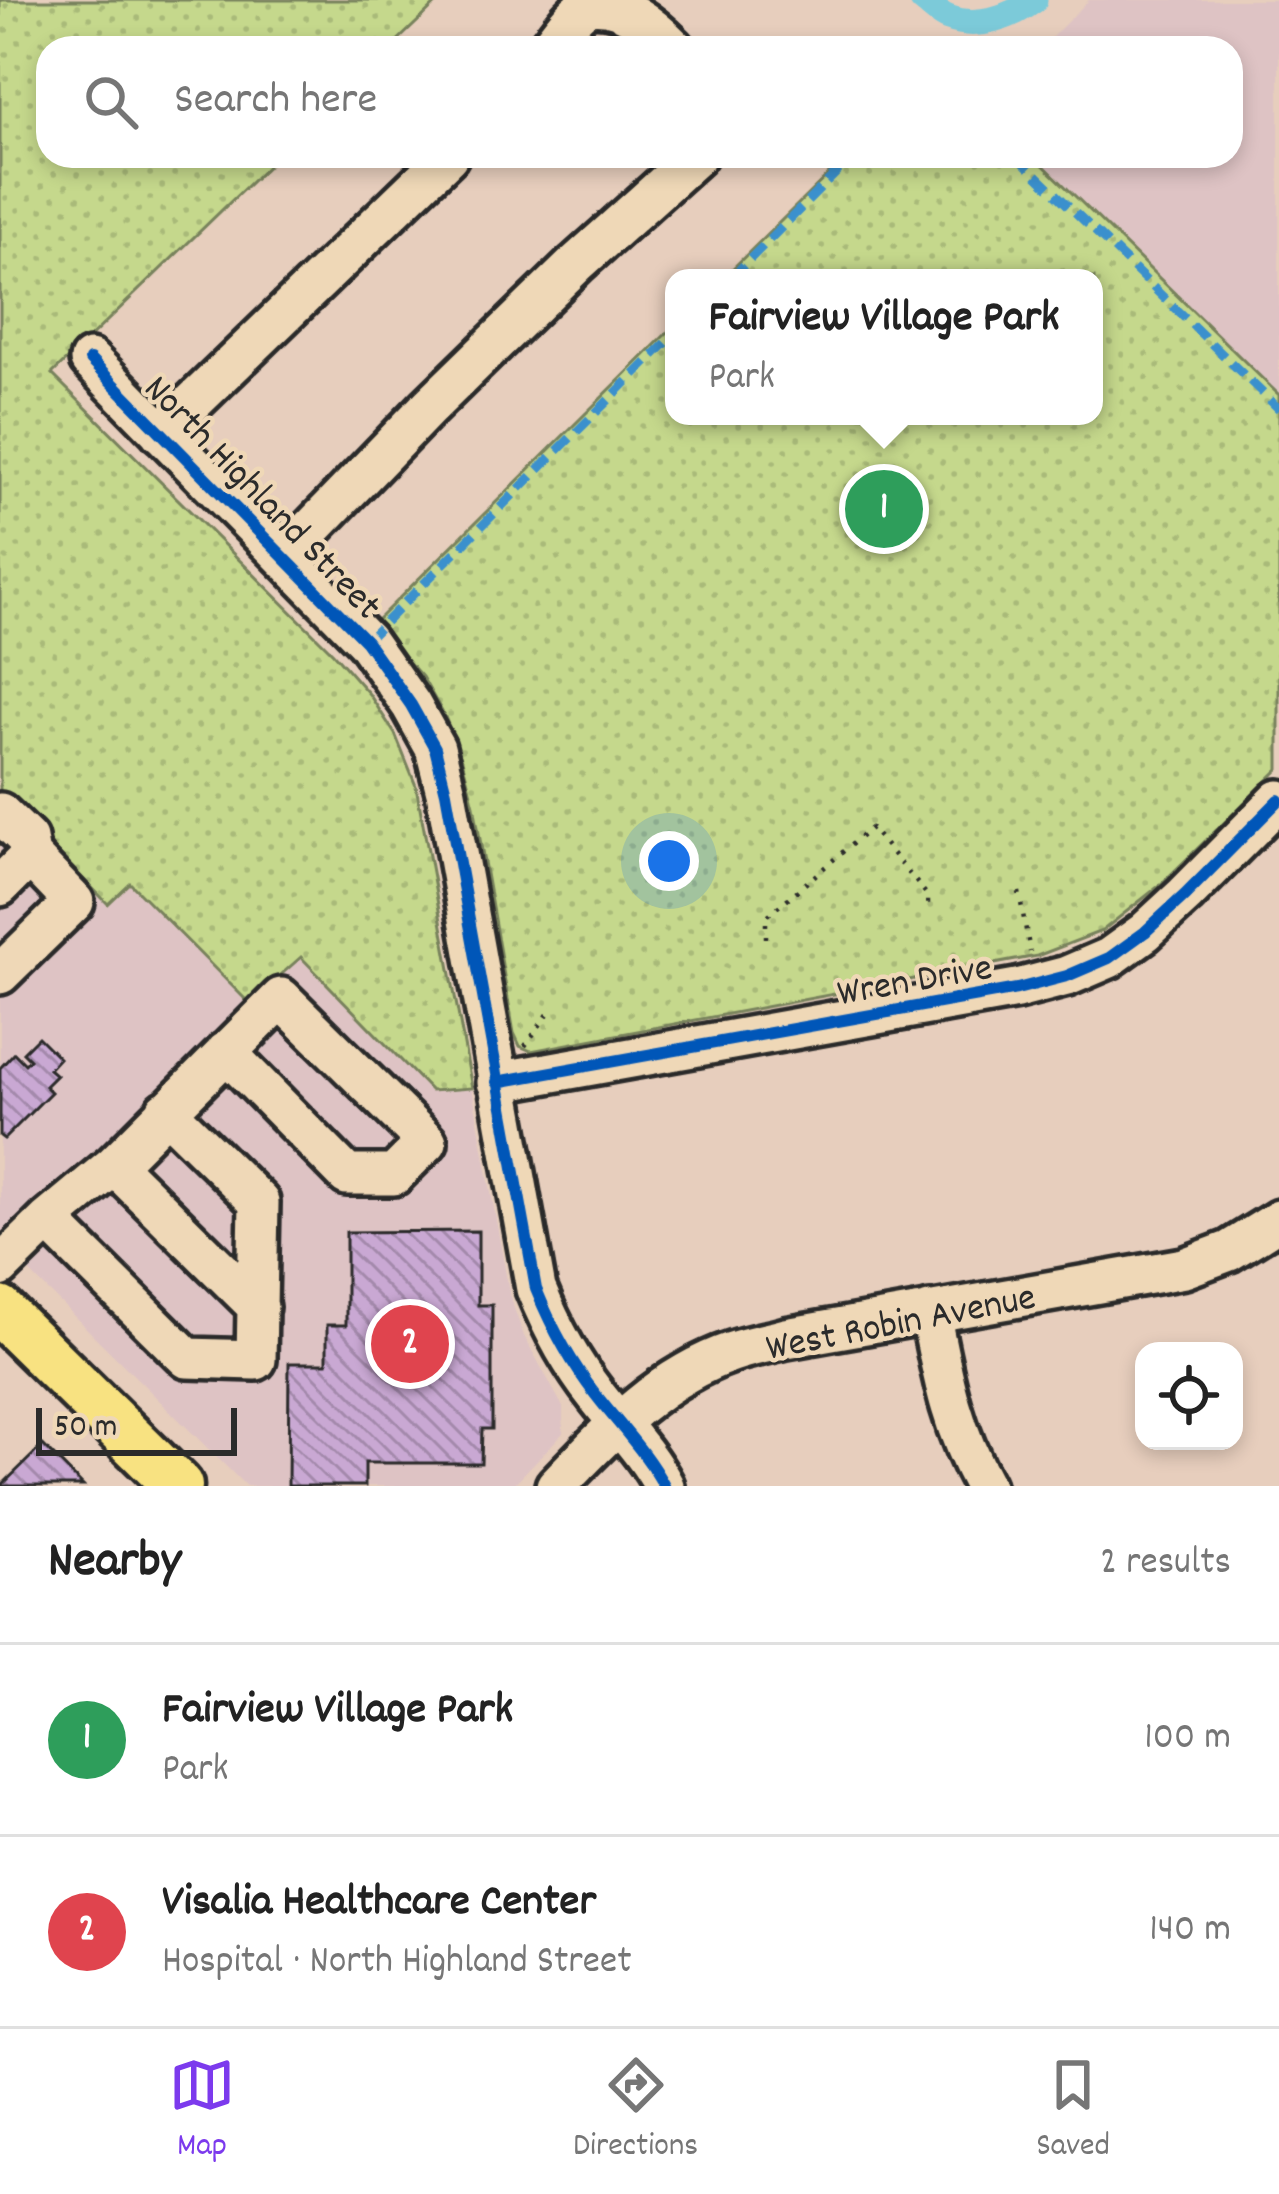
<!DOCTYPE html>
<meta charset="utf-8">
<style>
:root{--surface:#fff;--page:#f6f6f6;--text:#222;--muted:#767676;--line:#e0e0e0;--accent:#7c3aed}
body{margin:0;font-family:Dekko,sans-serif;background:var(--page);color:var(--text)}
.controls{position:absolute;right:36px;bottom:36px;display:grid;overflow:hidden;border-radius:24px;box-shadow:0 6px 18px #0003}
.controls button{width:108px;height:108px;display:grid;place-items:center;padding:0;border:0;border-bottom:3px solid var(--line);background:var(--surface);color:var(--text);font:60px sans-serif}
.scale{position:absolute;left:36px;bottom:30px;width:201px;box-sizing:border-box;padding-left:12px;border:6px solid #2b2b2b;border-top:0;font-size:33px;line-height:42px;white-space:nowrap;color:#2b2b2b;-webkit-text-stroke:9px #efd8b7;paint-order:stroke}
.you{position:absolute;left:669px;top:861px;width:42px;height:42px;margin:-30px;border:9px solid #fff;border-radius:50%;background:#1a73e8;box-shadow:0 0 0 18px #1a73e833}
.badge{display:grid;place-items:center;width:78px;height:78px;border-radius:50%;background:var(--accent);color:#fff;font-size:39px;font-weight:700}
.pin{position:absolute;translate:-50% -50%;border:6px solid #fff;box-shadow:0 3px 12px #0006}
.popup{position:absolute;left:665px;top:269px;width:438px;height:156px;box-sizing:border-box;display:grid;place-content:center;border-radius:24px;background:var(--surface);filter:drop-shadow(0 3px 9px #0005);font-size:39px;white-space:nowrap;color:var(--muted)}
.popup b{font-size:45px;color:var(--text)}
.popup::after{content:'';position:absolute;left:50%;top:100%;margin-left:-24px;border:24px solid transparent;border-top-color:var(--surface)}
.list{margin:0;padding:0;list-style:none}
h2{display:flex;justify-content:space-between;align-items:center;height:156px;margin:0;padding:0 48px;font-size:51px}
h2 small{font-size:39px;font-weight:400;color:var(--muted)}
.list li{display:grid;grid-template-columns:78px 1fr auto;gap:36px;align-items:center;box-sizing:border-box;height:192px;padding:0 48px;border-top:3px solid var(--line)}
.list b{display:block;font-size:45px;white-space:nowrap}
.list p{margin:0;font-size:39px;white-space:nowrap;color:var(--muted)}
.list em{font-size:39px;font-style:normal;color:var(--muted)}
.icon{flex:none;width:66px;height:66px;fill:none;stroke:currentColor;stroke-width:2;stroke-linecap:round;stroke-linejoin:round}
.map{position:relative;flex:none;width:1279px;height:1486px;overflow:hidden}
.search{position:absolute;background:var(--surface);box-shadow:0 6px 18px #0003;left:36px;right:36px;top:36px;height:132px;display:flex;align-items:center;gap:30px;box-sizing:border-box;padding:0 42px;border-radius:36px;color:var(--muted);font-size:45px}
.sheet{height:540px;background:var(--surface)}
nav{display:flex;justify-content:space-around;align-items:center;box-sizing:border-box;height:168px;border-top:3px solid var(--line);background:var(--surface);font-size:33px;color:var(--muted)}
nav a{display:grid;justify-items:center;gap:6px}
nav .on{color:var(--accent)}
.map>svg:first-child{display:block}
.built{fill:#dec3c4}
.grass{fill:url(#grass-dots);stroke:#78825c;stroke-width:3}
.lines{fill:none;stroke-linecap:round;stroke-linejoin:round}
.canal{stroke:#7ccad9;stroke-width:27}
.building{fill:url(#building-back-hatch);stroke:#2b2b2b;stroke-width:3}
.minor-casing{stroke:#2b2b2b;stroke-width:48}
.major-casing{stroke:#2b2b2b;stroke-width:57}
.path{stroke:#2b2b2b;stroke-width:4.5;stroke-dasharray:3 9;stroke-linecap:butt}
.minor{stroke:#efd8b7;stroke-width:39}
.major{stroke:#f8e281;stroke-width:48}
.quiet{stroke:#3b90cd;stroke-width:9;stroke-dasharray:18 9;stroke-linecap:butt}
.cycleway-casing{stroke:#efd8b7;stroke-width:20}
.cycleway{stroke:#0057b8;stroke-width:12}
.labels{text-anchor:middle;stroke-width:9;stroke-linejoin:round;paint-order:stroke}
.street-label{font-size:39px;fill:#2b2b2b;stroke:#efd8b7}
</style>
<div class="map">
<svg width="1279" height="1486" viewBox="0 0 1279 1486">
<defs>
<pattern id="grass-dots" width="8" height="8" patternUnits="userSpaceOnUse" patternTransform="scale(3)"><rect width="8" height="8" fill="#c5d88c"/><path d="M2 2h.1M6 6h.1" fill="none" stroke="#a9ba79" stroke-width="1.8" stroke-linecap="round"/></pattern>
<pattern id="building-back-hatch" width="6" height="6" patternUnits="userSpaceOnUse" patternTransform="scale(3)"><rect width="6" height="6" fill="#c9a8d3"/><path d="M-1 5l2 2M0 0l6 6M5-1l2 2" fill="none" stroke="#a389ab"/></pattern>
</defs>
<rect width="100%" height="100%" fill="#e7cebd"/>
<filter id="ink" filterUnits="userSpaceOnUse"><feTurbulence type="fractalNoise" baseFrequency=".00833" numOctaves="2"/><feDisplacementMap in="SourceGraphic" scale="24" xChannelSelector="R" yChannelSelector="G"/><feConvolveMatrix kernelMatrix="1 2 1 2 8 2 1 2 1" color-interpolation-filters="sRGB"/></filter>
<g filter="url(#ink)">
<!-- built -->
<path class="built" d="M1089 0H1279V395L1034 156H1231V48H1041Z
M0 794 107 903 130 883 248 1002 301 956 431 1091 472 1088 510 1297 524 1336 563 1407V1433L512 1486H246L0 1243Z"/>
<!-- grass -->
<path class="grass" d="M0 0H440L390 48H48V156H278L52 374 333 653 369 694 395 734 416 786 472 1088 431 1091 301 957 249 1003 130 883 108 904 0 794Z
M847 156H1034L1279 395V769L1159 886 1102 931 1037 956 531 1051 520 1046 514 1033 474 805 462 760 445 717 422 677 374 623 674 326V416H1094V278H723Z"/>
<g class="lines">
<!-- canal -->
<path class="canal" d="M923 0C930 5 939 15 948 18 977 29 1010 18 1034 0"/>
</g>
<!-- building -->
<path class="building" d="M38 1037 59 1058 49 1069 56 1075 45 1086 51 1092 4 1139 0 1136V1068L14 1053 25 1064 30 1059 23 1052Z
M478 1231V1305H492V1429H482L481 1463H365V1486H288L289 1363H327V1325H346V1232Z
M43 1445 83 1486H1Z"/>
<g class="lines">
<!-- minor casing -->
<g class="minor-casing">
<path id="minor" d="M548 48C559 35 574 11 589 5 622 0 653 27 674 48
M90 360 366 641 411 705 435 748 446 792 536 1289C552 1328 570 1362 596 1395 619 1425 647 1453 664 1486
M161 433 448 156
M285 556 429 407 576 264 696 156
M0 813 27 839 30 856
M0 886 30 856 74 902 0 974
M497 1082 1017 989 1067 976 1109 958 1145 932 1185 895 1279 800
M114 1165 258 1307
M48 1220 187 1358 256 1360 259 1202 166 1111
M0 1267 48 1220 114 1165 281 998 427 1142 394 1175H347L226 1052
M930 1312C943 1378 951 1426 984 1486
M556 1486C608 1432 659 1377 732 1352 749 1346 768 1343 786 1338L1184 1268 1229 1251 1279 1220"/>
</g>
<!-- major casing -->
<g class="major-casing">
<path id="major" d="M0 1311 178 1486"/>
</g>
<!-- path -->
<path class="path" d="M1019 892 1030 952
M766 938V917L871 828 928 896V909
M525 1046 553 1007"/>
<!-- minor -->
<use href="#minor" class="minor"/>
<!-- major -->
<use href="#major" class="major"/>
<!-- quiet -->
<path class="quiet" d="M1017 156 1279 409
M731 278 853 156
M366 641 674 335"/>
<!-- cycleway casing -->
<g class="cycleway-casing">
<path id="cycleway" d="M90 360 366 641 411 705 435 748 446 792 536 1289C552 1328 570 1362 596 1395 619 1425 647 1453 664 1486
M497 1082 1017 989 1067 976 1109 958 1145 932 1185 895 1279 800"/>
</g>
<!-- cycleway -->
<use href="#cycleway" class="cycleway"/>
</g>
</g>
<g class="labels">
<!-- street labels -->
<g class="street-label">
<text transform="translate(265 495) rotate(46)" y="14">North Highland Street</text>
<text transform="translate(914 977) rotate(-10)" y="14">Wren Drive</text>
<text transform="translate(900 1319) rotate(-11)" y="14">West Robin Avenue</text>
</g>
</g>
</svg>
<div class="controls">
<button><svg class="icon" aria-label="locate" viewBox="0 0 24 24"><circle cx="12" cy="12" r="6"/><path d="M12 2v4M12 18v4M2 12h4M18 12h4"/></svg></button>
</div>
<div class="scale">50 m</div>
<div class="you"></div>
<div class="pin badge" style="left:884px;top:509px;background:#2e9e5b">1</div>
<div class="popup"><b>Fairview Village Park</b>Park</div>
<div class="pin badge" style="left:410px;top:1344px;background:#e0444e">2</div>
<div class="search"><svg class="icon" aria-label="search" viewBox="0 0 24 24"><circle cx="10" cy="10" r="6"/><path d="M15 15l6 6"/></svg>Search here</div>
</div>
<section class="sheet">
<h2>Nearby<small>2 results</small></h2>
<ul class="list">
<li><span class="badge" style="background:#2e9e5b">1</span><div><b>Fairview Village Park</b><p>Park</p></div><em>100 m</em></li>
<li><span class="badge" style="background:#e0444e">2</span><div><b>Visalia Healthcare Center</b><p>Hospital · North Highland Street</p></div><em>140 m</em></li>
</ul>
</section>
<nav>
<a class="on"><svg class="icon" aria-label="map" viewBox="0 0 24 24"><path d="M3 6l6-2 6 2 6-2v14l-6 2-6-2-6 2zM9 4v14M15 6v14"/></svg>Map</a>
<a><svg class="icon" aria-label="directions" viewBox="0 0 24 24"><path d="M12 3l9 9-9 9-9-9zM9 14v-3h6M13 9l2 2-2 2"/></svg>Directions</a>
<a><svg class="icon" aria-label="saved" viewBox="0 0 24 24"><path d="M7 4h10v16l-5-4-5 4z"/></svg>Saved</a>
</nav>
